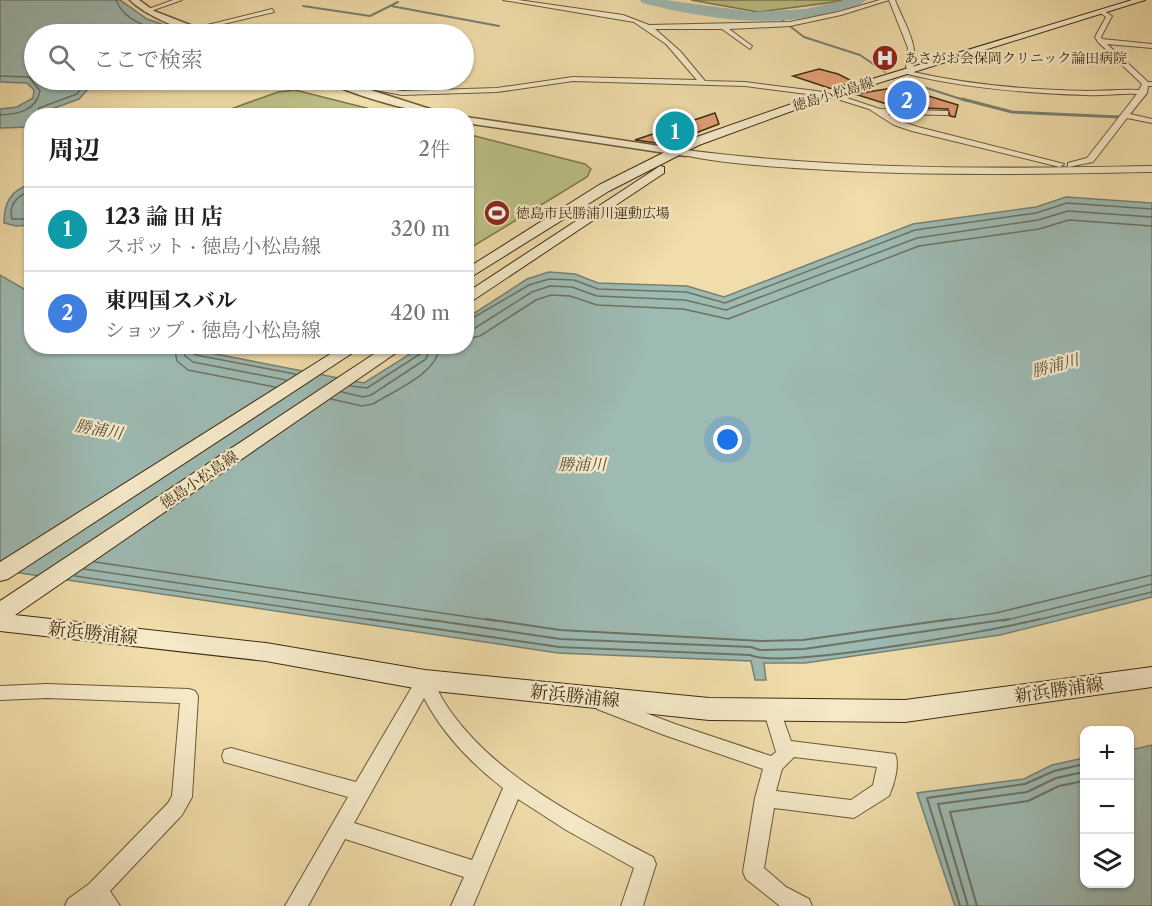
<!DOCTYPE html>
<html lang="ja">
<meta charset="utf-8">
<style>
:root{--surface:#fff;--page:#f2f2f2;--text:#202124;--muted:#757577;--line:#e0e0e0;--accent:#8f2418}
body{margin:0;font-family:"Libre Caslon Text","Noto Serif JP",serif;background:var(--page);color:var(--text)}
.controls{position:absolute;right:18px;bottom:18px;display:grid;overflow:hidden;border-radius:12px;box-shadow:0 2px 4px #0004}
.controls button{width:54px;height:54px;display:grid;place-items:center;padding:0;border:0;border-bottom:2px solid var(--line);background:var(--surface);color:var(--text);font:30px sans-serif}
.you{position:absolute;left:728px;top:440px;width:21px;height:21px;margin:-15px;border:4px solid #fff;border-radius:50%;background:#1a73e8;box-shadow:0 0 0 9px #1a73e833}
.badge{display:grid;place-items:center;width:39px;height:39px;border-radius:50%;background:var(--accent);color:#fff;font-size:20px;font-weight:700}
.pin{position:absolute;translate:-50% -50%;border:3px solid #fff;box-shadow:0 2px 6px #0006}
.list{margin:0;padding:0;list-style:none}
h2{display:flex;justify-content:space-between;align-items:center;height:78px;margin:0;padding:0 24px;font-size:26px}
h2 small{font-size:20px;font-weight:400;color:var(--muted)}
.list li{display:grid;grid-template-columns:39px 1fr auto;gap:18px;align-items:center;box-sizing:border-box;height:84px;padding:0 24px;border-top:2px solid var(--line)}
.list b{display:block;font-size:22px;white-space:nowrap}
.list p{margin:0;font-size:20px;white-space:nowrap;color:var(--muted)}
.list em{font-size:20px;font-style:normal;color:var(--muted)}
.icon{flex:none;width:33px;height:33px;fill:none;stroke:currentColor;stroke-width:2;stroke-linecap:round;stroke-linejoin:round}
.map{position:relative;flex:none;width:1152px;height:906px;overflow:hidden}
.search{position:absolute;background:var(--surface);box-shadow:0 2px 4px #0004;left:24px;top:24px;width:450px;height:66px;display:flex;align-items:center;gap:15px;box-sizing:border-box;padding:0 21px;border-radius:33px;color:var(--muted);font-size:22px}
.panel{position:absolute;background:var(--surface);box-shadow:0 2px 4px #0004;left:24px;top:108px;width:450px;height:246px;border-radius:24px}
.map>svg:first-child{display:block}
.green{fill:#bcc087;stroke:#7e764c;stroke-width:1.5}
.water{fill:#9dbab3;stroke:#778172;stroke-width:1.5}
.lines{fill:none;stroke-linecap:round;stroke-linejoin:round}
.shore-far1{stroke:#6e7262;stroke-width:1.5}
.shore{stroke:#6e7262;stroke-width:2}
.stream-far1{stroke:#778172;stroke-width:2}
.stream{stroke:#778172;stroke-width:3}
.river{fill:#9dbab3;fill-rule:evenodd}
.building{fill:#e49f77;stroke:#3f2b11;stroke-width:1.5}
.minor-casing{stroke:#6b5838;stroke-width:2}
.tertiary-casing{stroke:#6b5838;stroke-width:3}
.secondary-casing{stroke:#3f2b11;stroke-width:2}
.minor{fill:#f5e9c8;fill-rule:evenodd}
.tertiary{fill:#f5e9c8;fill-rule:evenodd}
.secondary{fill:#f5e9c8;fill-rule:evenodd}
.labels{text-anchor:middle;stroke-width:4.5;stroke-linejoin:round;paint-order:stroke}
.far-poi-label{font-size:14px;fill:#3f2b11;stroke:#f5e9c8;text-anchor:start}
.far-street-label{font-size:14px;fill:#3f2b11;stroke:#f5e9c8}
.street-label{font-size:15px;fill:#3f2b11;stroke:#f5e9c8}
.water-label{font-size:16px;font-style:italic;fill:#564f3a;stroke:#f5e9c8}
.near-street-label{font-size:18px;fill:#3f2b11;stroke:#f5e9c8}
</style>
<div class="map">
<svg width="1152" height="906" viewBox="0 0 1152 906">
<rect width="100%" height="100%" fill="#f0ddab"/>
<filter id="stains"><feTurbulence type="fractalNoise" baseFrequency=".00333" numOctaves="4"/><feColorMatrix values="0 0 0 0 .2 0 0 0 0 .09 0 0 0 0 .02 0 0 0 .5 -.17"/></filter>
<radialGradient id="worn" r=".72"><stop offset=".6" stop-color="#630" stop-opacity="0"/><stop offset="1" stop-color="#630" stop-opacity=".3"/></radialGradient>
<!-- green -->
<path class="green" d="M691 0H842V1L758 12Z
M295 90 394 115H214L278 92Z
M467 134 585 164 591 169 587 177 467 250Z"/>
<!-- water -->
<path class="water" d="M0 0H120L147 19 190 34H34V80H96L79 99 32 116 31 127 0 128V109L17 107 33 98 34 90 27 83 0 82Z
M31 184V225L16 226 4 223C4 202 11 190 31 184Z
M1066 197 1152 203V597L1000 635 805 663H764L766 680H755L751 661 558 653 0 570V275L31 293 32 346 180 347 364 383 421 347 466 346 467 318 527 279 549 272 575 274 598 283 687 286 724 297 913 224 1036 207Z
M1152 745V906H955L917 793 1024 779 1052 765 1084 758V884H1130V750Z"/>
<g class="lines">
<!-- shore-far1 -->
<path class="shore-far1" d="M116 0C124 22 151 28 172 34
M0 76 29 77 40 91C36 111 18 114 0 115
M37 116 39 108 77 94 87 80
M32 190C19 195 8 204 12 219H32
M466 322 529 285 549 279 574 280 598 289 686 292 725 303 915 230 1036 213 1067 203 1152 209
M466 330 475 328 532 292 550 286 572 287 597 296 685 300 726 310 917 238 1038 220 1068 211 1152 217
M466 339 480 336 536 300 551 295 570 296 597 305 683 309 728 319 919 246 1039 229 1069 220 1152 226
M174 346 177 361 188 370 275 387
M183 346 185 356 193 362 286 380
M190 346 191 352 196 355 295 374
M350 386 367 388 420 354 423 346
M342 392 363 397 371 395 426 359 431 346
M331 399 362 406 373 404C395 390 437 374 440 346
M95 562 496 621
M84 569 435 621
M75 576 380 621
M941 621 996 613 1152 575
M1003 621 1152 584
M1033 621 1152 592"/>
<!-- shore -->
<path class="shore" d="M369 619 559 647 750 655C783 670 995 630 1040 619
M425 619 560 639 751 647 760 650 804 649 1009 619
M486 619 560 630 761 641 803 640 952 619
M960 906 927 798 1025 784 1054 771 1084 764
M968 906 938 804 1027 792 1056 778 1084 772
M977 906 950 812 1028 801 1059 786 1084 781"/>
<!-- stream-far1 -->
<path class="stream-far1" d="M303 6 370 16 398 2
M391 6 499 26
M778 17 804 37 860 55 885 72
M902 80 967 101"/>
<!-- stream -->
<path class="stream" d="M962 99 1012 112 1119 117"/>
<!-- river -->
<path class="river" d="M640 0H665L753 12 806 9 845 0H866C860 6 849 8 840 10 776 30 706 19 642 3Z"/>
</g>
<!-- building -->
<path class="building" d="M819 69 838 74 854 82 832 89 793 76Z
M899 87 958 105 955 117 950 116 948 109 896 107 855 94Z
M715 113 719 124 680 139 656 143 635 140Z"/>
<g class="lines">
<!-- minor casing -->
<g class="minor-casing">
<path id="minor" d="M173 0H182L148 12 143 11Z
M503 0H518L623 15 649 25 790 22 838 12 880 0H889L841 15 790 26 729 29 752 46 750 49 722 29H655L680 51 705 81 745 82 832 93 880 109 945 111H948V115L888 114 900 121 918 127 1064 164 1060 167 912 131 894 125 869 109 831 97 745 86 573 81 497 92 402 95 332 82 336 80 402 91 497 88 573 77 697 80 666 44 634 22Z
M889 0H895C902 19 920 46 913 67L915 70 913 72C970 85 1030 90 1088 91 1105 91 1122 89 1139 90L1142 84 1098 42 1095 37 1106 17 1099 12 1104 11 1112 16 1101 37 1102 39 1152 44V48L1107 44 1148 82H1152V86H1148L1147 93 1130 114 1152 119V123L1127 118 1093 162 1068 167V163L1087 158 1137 94C1120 93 1103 96 1086 95 1024 93 963 88 903 73V71H909L906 67 908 48Z
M272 9 274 12 194 31 191 29Z
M686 150C841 170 996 169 1152 166V172C1044 174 936 176 828 170 780 167 730 165 683 155V151Z
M425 673 431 675C435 683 438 692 443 700 489 774 579 818 653 857L656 864 643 906H621L634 868 566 830 518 799 473 906H451L464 877 345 839 308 906H285L348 797 224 762 222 756 224 750 231 748 356 782 419 675ZM424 698C442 733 472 764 503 788L472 860 354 823Z
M47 684 189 689 195 691 198 696 192 797 182 815 110 891 120 906H65L68 899 89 884 168 803 172 796 180 703 47 698 0 700V686Z
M603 697 675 724 771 756 776 752 764 712 767 707 773 705 779 707 791 741 895 754C900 765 894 785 889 796L854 818 774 808 764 868 786 887 809 899 812 906H780L746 879 743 872 755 798 763 769 664 735 597 709 594 704 597 699ZM794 757 877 767 873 785 851 800 776 791 782 769Z"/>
</g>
<!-- tertiary casing -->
<g class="tertiary-casing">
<path id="tertiary" d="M130 0H139L154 11 213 34C191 36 146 16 130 0Z
M326 80H339L452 116C427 116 345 94 326 80Z
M466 117 686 150 692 153 686 156 466 123Z"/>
</g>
<!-- secondary casing -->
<g class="secondary-casing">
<path id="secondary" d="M1132 0H1145L811 104 699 145 609 191 466 280V269L599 185 691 139 803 100Z
M660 166 664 167V173L466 305V293Z
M343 346H363L8 579 0 581V562Z
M386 346H406L15 615 266 643 425 670 709 698 905 700 1152 667V687L905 722 709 720 425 690 266 661 0 631V601Z"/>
</g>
<!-- minor -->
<use href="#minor" class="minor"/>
<!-- tertiary -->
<use href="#tertiary" class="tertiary"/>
<!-- secondary -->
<use href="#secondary" class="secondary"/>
</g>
<!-- icons -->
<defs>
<g id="hospital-disc" transform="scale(1.35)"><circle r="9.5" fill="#8f2418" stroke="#f5e9c8"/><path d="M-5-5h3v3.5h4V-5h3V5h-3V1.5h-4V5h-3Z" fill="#fff"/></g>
<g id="stadium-disc" transform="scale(1.35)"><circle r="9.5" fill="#8f2418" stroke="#f5e9c8"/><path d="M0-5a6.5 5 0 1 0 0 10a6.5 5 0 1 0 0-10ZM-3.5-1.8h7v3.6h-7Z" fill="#fff"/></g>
</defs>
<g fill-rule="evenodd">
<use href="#hospital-disc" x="885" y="58"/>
<use href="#stadium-disc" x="497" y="213"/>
</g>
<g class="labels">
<!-- far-poi labels -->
<g class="far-poi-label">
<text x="904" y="63">あさがお会保岡クリニック論田病院</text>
<text x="516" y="218">徳島市民勝浦川運動広場</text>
</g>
<!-- far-street labels -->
<g class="far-street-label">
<text transform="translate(833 94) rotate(-17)" y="5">徳島小松島線</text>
</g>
<!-- street labels -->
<g class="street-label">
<text transform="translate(199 480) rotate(-34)" y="5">徳島小松島線</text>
</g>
<!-- water labels -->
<g class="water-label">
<text transform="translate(1055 365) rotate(-15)" y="6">勝浦川</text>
<text transform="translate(99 429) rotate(10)" y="6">勝浦川</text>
<text x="582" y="470">勝浦川</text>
</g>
<!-- near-street labels -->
<g class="near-street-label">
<text transform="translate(93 633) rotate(6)" y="6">新浜勝浦線</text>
<text transform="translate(1059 690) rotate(-8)" y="6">新浜勝浦線</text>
<text transform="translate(575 696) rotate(6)" y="6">新浜勝浦線</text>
</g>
</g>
<rect width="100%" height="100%" filter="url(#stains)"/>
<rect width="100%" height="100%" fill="url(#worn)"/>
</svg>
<div class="controls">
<button>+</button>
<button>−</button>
<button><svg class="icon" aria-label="layers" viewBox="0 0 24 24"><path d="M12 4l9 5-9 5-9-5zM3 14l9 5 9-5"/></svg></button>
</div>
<div class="you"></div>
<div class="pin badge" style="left:675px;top:131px;background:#0f9aa8">1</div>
<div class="pin badge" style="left:907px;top:100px;background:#3f7fe0">2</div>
<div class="search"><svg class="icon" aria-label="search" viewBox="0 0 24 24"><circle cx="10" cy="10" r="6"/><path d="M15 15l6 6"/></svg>ここで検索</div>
<section class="panel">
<h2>周辺<small>2件</small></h2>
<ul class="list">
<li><span class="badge" style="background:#0f9aa8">1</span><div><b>123 論 田 店</b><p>スポット · 徳島小松島線</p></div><em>320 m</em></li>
<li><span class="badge" style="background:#3f7fe0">2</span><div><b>東四国スバル</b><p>ショップ · 徳島小松島線</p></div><em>420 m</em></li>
</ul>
</section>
</div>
